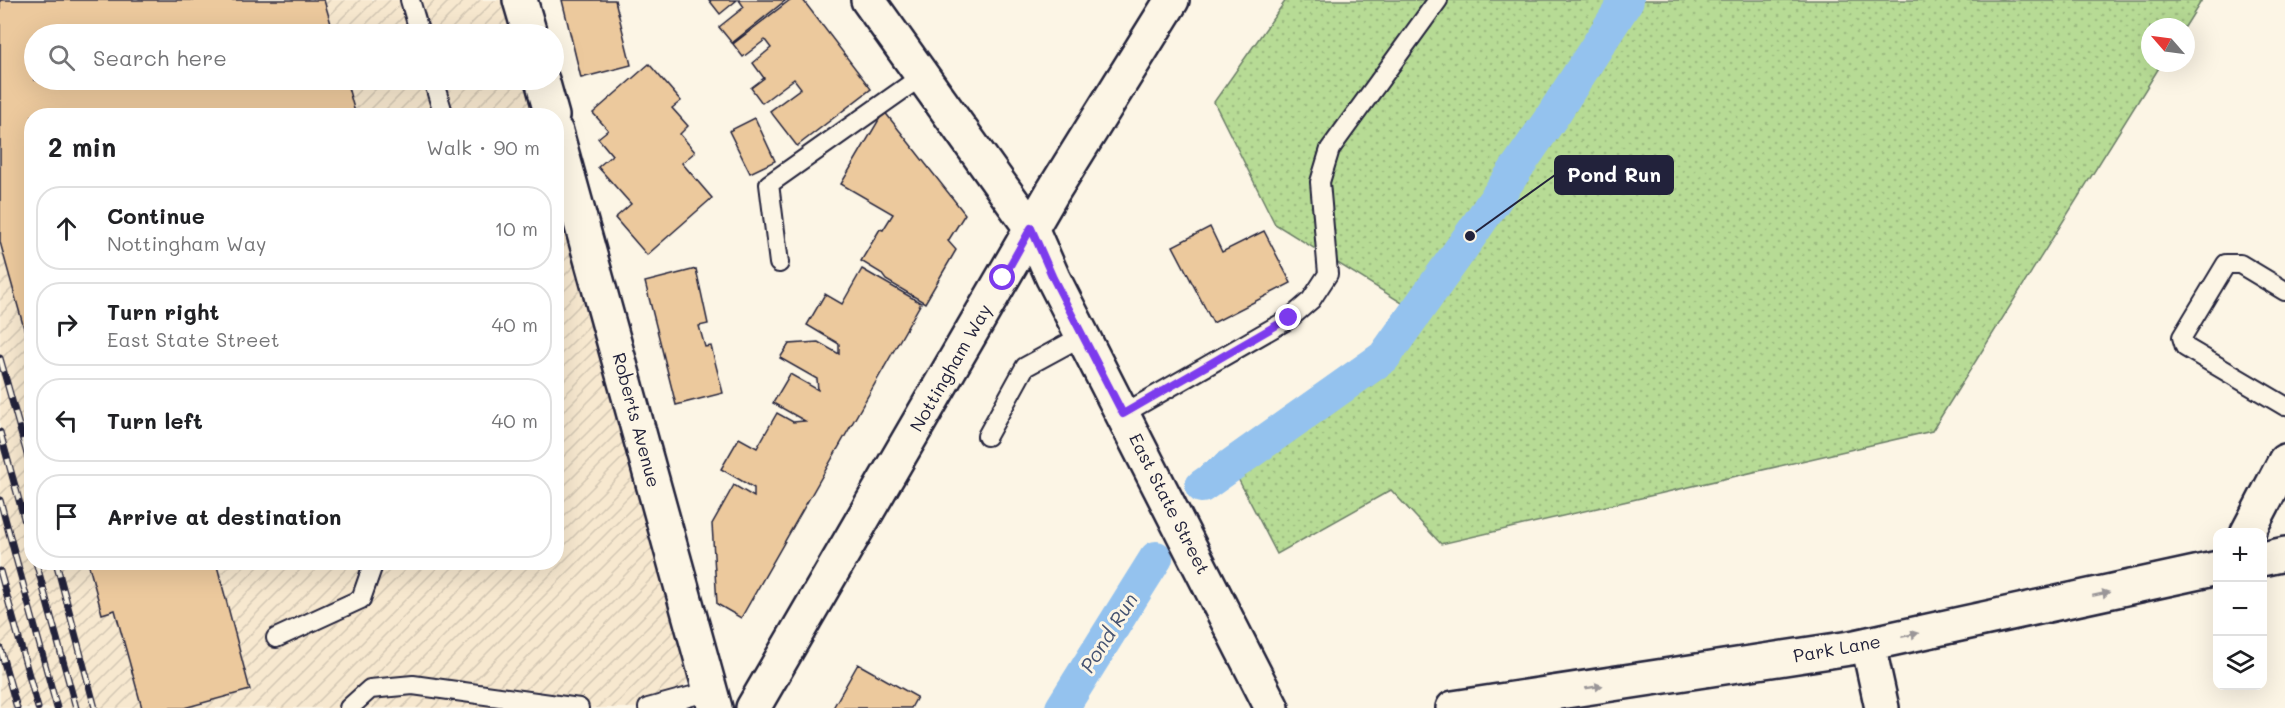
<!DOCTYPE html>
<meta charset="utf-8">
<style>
:root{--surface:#fff;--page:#f2f2f2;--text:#202124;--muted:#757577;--line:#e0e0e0}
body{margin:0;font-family:Mali,sans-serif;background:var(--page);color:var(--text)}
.controls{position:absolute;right:18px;bottom:18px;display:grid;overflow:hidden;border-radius:12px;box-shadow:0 6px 24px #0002}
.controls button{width:54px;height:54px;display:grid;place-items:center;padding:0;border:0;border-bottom:2px solid var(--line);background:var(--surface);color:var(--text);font:30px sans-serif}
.compass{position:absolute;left:2141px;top:18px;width:54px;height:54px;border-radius:50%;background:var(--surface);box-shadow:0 6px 24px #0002;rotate:298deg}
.stop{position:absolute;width:18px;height:18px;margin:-14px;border:4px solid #7c3aed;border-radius:50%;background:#fff}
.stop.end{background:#7c3aed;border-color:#fff;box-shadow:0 2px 6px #0008}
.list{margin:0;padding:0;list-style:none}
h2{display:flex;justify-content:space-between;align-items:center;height:78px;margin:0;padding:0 24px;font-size:26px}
h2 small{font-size:20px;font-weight:400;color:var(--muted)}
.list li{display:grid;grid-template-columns:39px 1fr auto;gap:18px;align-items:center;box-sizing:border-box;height:84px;margin:0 12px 12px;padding:0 12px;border:2px solid var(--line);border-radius:24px}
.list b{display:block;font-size:22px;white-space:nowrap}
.list p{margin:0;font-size:20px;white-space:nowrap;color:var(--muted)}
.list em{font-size:20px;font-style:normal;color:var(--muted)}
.icon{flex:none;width:33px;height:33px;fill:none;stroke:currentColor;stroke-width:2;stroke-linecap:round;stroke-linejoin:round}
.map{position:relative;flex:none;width:2285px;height:708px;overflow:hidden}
.search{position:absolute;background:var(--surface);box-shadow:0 6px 24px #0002;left:24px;top:24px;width:540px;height:66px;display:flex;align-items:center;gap:15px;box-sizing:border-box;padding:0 21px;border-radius:33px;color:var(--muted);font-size:22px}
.panel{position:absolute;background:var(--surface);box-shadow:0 6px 24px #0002;left:24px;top:108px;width:540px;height:462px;border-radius:24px}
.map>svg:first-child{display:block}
.industrial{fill:url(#industrial-furrows)}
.park{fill:url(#park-dots);stroke:#6c7e68;stroke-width:1.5}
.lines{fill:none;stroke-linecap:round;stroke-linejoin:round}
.canal{stroke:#94c2ee;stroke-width:34}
.building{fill:#ecc99d;stroke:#22223b;stroke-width:1.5}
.service-casing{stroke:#22223b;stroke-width:22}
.minor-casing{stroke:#22223b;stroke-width:38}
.tertiary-casing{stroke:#22223b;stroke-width:38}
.service{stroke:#fcf5e5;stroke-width:18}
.minor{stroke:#fcf5e5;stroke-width:33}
.tertiary{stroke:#fcf5e5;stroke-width:33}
.rail-casing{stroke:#22223b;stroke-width:7}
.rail{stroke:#fcf5e5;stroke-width:4.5;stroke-dasharray:14;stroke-linecap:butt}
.oneway{fill:#9a9698}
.route{stroke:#7c3aed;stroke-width:8}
.labels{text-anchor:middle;stroke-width:6;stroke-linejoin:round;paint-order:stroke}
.street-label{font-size:18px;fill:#22223b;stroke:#fcf5e5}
.water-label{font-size:20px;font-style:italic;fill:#445271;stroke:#fcf5e5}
.leader{fill:none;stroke:#22223b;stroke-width:2}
.callout-dot{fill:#22223b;stroke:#fcf5e5;stroke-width:2}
.callout{fill:#22223b;stroke:#22223b;stroke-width:2}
.callout-label{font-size:20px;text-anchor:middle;font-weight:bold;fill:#fff}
</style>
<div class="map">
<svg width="2285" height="708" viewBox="0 0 2285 708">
<defs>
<pattern id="industrial-furrows" width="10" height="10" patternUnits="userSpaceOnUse" patternTransform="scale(1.5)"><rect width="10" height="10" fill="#f7e8cf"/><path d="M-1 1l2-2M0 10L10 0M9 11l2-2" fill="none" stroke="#d3c7b3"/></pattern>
<pattern id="park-dots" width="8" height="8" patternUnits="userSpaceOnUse" patternTransform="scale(1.5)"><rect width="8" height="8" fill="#b7db95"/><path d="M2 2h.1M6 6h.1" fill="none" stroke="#9dbc81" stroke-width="1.8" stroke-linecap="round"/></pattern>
</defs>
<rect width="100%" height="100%" fill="#fcf5e5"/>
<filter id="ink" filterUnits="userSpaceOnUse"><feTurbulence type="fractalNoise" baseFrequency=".0167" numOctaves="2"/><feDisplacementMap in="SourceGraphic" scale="12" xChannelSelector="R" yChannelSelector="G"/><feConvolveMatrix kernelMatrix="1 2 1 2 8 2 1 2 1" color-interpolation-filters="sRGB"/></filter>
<g filter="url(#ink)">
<!-- industrial -->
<path class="industrial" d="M0 0H519L528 34H34V80H540L549 115 32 116V562H556L557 144 693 671 672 708H0Z"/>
<!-- park -->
<path class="park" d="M1286 0H2202L2185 27H2150V63H2162L1932 431 1441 544 1391 490 1277 554 1229 461 1428 319 1275 224 1214 102Z"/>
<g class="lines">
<!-- canal -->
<path class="canal" d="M1202 486 1384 357 1470 236 1551 118 1627 0
M1062 708 1156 558"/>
</g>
<!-- building -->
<path class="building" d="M0 0H324L334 34H34V80H346L356 116H32V357L0 242Z
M562 0H615L631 65 581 78Z
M709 0H737L720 14Z
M739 0H786L732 43 719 27 744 7Z
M790 0H803L871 89 797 146 770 111 801 88 794 79 762 103 751 88 764 78 753 63 771 48 765 40 743 57 733 44Z
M649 64 681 101 672 108 688 126 680 134 695 152 682 163 712 198 647 255 615 218 631 204 598 167 612 155 598 138 608 130 593 113Z
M884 111 965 214 948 241 956 250 925 303 886 280 881 273 861 261 880 229 883 230 893 214 841 184Z
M755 118 775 161 750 173 729 131Z
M1210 227 1222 252 1264 231 1291 283 1213 323 1173 246Z
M696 269 708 324 699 326 705 347 711 346 723 393 676 405 645 282Z
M862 269 921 303 741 618 717 604 712 524 734 485 754 497V488L721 469 739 438 757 448 777 413 793 422 805 421 773 403 790 374 818 390 817 379 780 358 789 344 818 342 839 354V344L807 325 825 294 842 304Z
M88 562H216L250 690 184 708H142L115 610 102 614Z
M858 664 917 697 911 708H833Z"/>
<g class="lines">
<!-- service casing -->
<g class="service-casing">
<path id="service" d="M410 0 420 34
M433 80 444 116
M779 263 769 184 922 76
M2285 291 2240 264H2226L2182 337 2185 347 2285 406
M1123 414 1289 319 1311 300 1328 274 1320 182 1330 149 1438 0
M987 436 1025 367 1084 335
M276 638 361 599 374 562
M349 708 370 689 413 685 579 708
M648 708 710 691"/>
</g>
<!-- minor casing -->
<g class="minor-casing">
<path id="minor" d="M2248 532 2285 461
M2262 559 2285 554
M1868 644 1882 708
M1453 708 1850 648 2218 568"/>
</g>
<!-- tertiary casing -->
<g class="tertiary-casing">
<path id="tertiary" d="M520 0 530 34
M868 0 1031 228 1053 278 1272 708
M542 80 552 116
M556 132 715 708
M753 708 1052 193 1172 0"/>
</g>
<!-- service -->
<use href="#service" class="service"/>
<!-- minor -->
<use href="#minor" class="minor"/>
<!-- tertiary -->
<use href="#tertiary" class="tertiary"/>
<!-- rail casing -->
<g class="rail-casing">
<path id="rail" d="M0 358 32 472
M0 432 32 547
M0 500 57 708
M36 562 76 708
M56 562 95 708
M0 571 38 708
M0 648 17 708"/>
</g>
<!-- rail -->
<use href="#rail" class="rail"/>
</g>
<!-- one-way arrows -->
<defs><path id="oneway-solid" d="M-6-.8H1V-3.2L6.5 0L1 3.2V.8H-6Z" transform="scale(1.5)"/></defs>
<g class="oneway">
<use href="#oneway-solid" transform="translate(2101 594) rotate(-12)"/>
<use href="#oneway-solid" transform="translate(1910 635) rotate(-12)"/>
<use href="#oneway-solid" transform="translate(1594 687) rotate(-9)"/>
</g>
</g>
<g class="lines" filter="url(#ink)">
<!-- route -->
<path class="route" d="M1003 278 1031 228 1053 278 1123 414 1289 318"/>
</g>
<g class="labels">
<!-- street labels -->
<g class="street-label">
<text transform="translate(951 368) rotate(-60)" y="6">Nottingham Way</text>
<text transform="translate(636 420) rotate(75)" y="6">Roberts Avenue</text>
<text transform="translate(1169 504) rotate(63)" y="6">East State Street</text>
<text transform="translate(1837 649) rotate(-10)" y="6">Park Lane</text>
</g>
<!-- water labels -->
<g class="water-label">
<text transform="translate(1109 633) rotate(-58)" y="7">Pond Run</text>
</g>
</g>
<!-- callouts -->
<path class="leader" d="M1470 236L1555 175"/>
<circle class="callout-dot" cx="1470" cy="236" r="6"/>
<rect class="callout" x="1555" y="156" width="118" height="38" rx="6"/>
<g class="callout-label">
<text x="1614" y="182">Pond Run</text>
</g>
</svg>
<div class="controls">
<button>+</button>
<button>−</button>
<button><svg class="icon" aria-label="layers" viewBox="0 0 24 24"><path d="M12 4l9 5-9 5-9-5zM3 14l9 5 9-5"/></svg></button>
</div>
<svg class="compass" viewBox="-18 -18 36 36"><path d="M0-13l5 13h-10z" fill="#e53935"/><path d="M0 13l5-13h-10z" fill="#757577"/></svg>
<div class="stop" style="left:1003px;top:278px"></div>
<div class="stop end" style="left:1289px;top:318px"></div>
<div class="search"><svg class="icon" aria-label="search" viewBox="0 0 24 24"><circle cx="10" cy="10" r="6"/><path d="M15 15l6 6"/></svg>Search here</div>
<section class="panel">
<h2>2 min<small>Walk · 90 m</small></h2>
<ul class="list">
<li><svg class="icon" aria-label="ahead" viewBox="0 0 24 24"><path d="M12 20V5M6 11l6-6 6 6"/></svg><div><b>Continue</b><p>Nottingham Way</p></div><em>10 m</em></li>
<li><svg class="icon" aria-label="right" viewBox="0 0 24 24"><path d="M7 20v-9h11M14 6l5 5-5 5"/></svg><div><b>Turn right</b><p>East State Street</p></div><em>40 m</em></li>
<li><svg class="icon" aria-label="left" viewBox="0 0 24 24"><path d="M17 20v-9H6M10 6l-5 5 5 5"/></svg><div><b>Turn left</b></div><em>40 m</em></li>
<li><svg class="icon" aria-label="arrive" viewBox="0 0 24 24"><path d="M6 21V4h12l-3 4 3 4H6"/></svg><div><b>Arrive at destination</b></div></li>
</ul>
</section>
</div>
